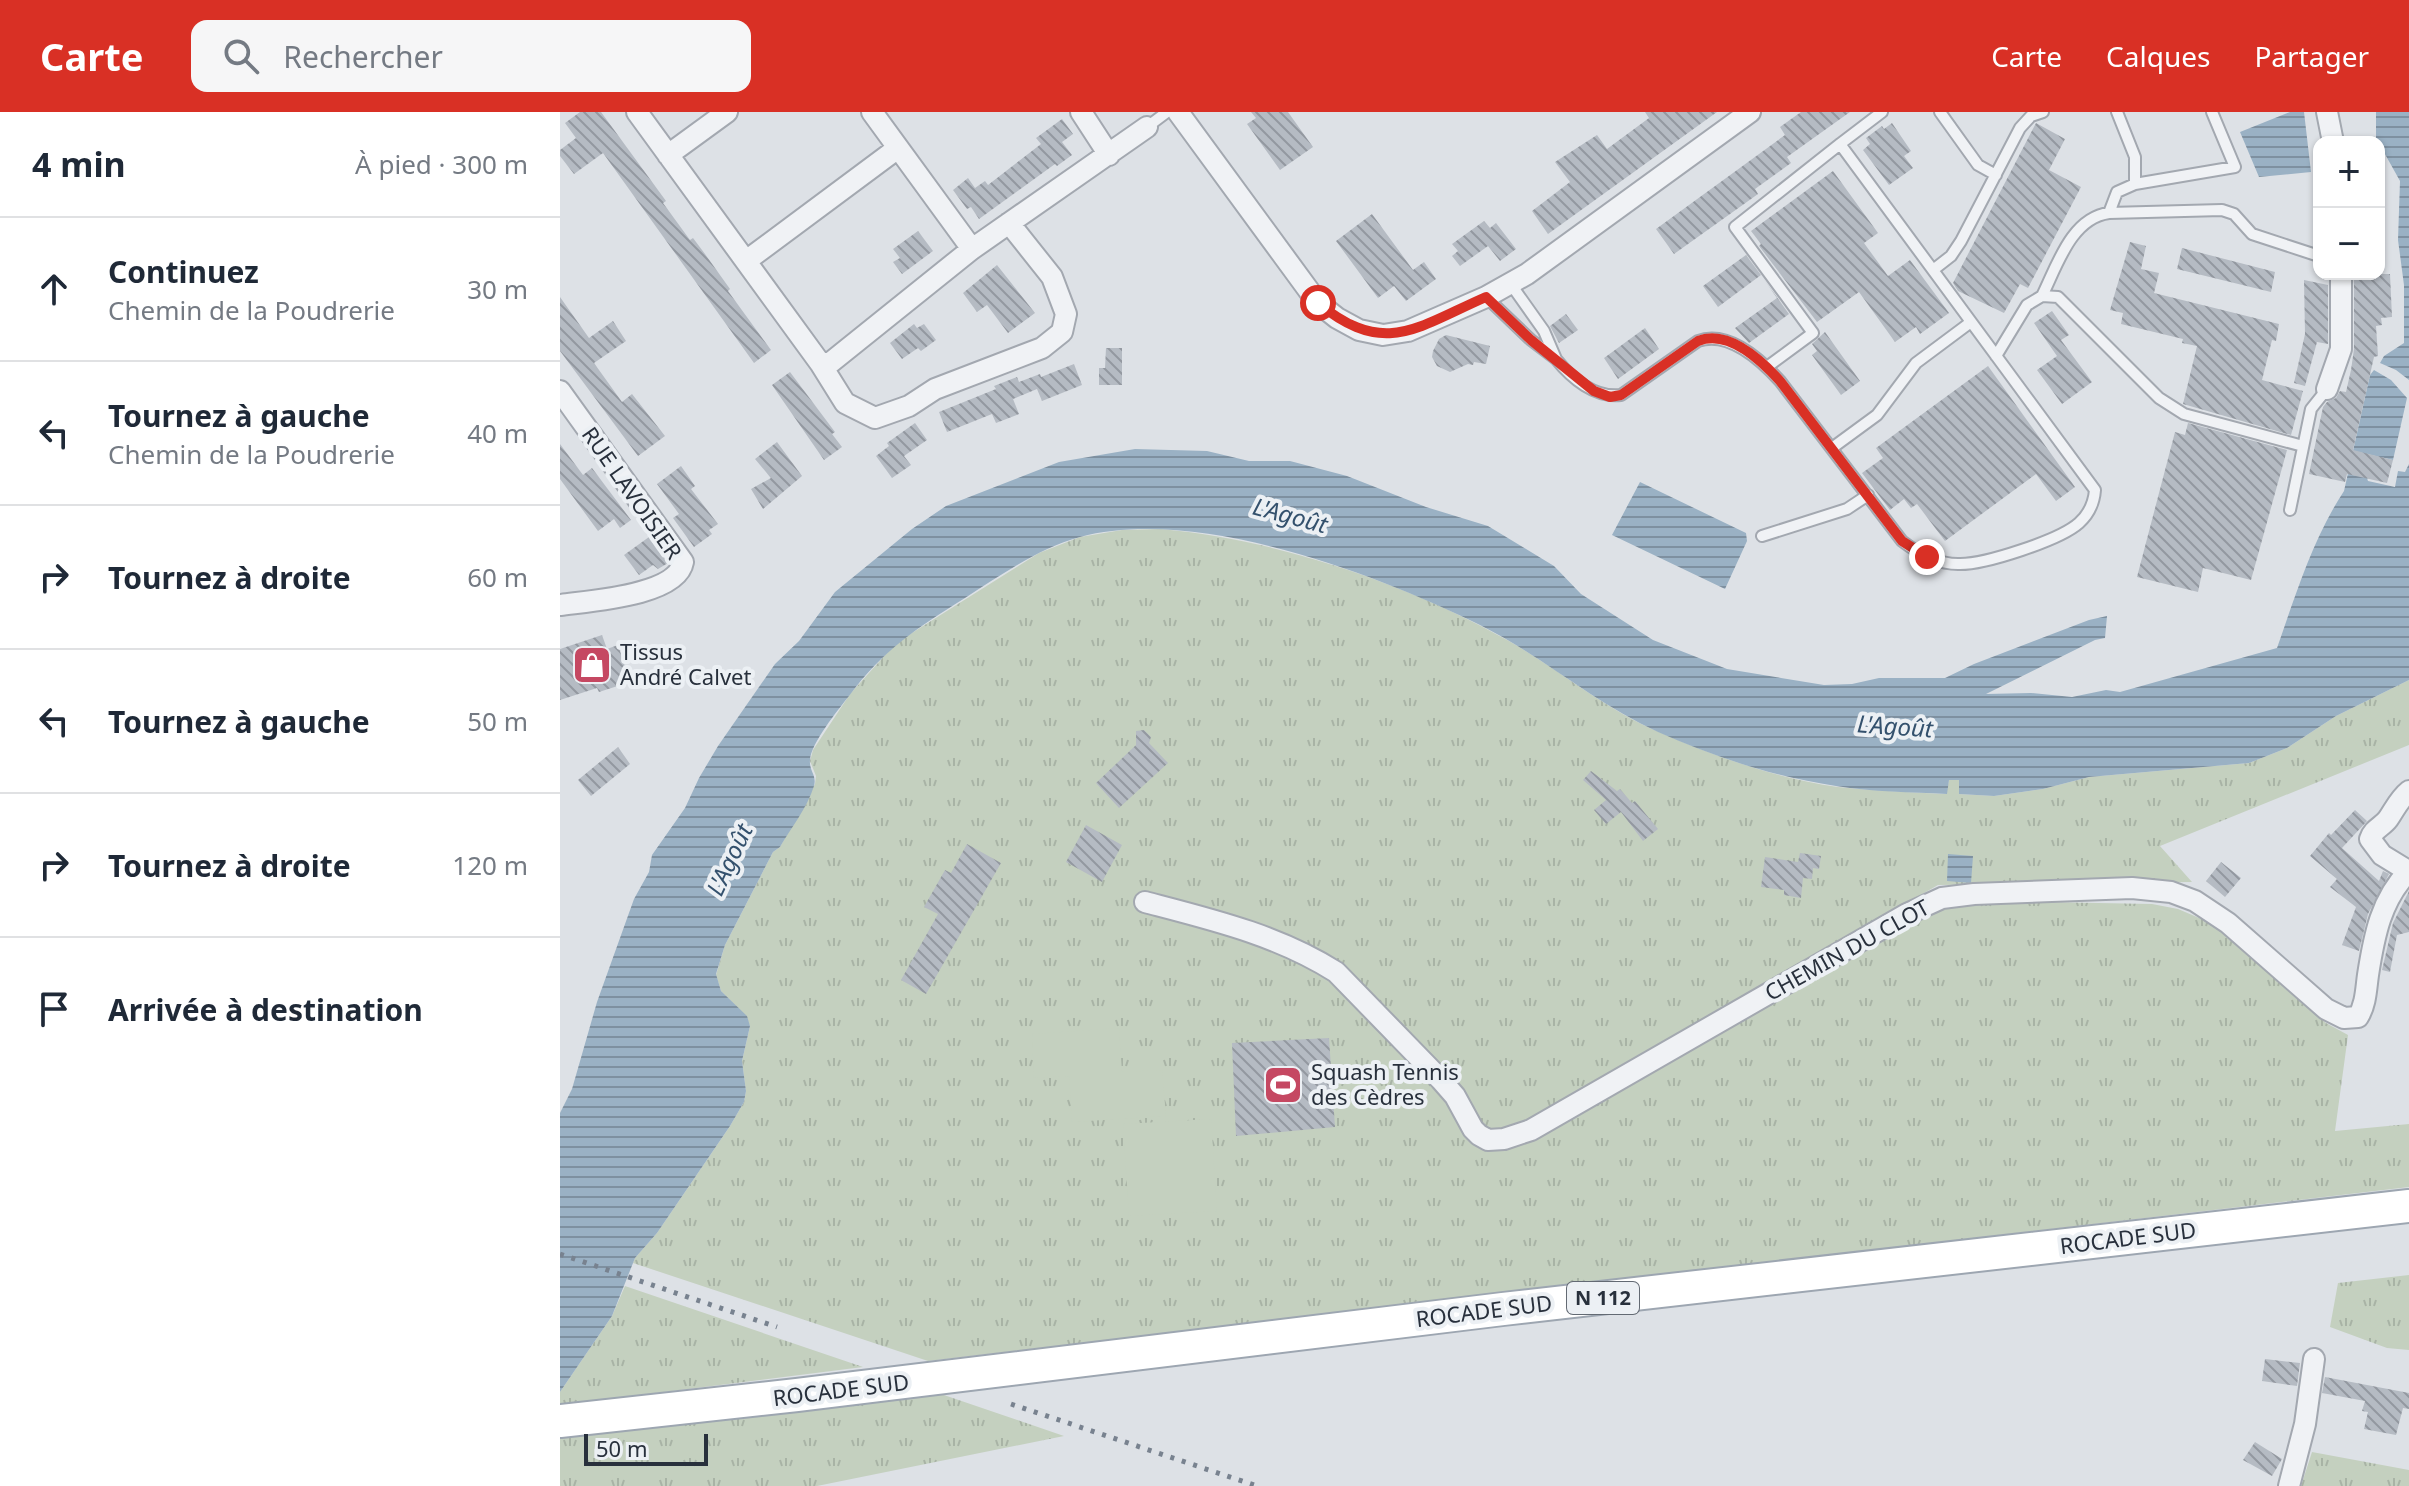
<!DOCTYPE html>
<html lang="fr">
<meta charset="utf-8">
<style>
:root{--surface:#fff;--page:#f6f6f7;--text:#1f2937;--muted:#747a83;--line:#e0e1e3;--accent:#d93025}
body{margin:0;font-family:"Noto Sans",sans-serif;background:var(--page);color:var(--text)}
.controls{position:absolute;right:24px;top:24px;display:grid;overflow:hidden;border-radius:16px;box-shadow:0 2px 6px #0004}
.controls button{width:72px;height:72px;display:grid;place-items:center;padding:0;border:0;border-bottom:2px solid var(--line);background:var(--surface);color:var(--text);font:40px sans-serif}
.scale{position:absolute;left:24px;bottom:20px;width:124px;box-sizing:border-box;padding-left:8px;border:4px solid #28303c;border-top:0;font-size:22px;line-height:28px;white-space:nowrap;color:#28303c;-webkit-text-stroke:6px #ecf0f4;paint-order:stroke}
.stop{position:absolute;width:24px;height:24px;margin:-18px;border:6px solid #d93025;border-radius:50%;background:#fff}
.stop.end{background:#d93025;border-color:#fff;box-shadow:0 2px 8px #0008}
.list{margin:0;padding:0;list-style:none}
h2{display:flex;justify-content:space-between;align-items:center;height:104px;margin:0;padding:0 32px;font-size:34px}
h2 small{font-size:26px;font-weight:400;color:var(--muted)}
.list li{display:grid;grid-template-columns:52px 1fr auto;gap:24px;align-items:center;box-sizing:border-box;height:144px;padding:0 32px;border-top:2px solid var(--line)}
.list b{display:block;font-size:30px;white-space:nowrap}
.list p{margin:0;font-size:26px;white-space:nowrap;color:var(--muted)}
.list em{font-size:26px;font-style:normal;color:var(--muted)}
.icon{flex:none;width:44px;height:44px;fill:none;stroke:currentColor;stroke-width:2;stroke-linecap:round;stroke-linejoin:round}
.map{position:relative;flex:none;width:1849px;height:1374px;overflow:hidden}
header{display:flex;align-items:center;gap:48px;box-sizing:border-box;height:112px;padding:0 40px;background:var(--accent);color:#fff}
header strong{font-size:38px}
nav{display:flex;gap:44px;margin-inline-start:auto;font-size:28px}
.search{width:560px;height:72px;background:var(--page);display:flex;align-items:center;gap:20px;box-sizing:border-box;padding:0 28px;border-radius:16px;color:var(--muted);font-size:30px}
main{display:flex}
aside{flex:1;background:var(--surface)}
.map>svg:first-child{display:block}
.grass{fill:url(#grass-tufts)}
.park{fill:#c4d0bf}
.water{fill:url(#water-rules)}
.building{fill:url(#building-back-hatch)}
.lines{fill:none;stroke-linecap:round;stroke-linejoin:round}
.service-casing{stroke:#a3a8b0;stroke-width:14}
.minor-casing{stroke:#a3a8b0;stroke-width:24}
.primary-casing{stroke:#9da6b1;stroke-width:36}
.service{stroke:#f0f2f5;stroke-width:10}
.minor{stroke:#f0f2f5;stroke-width:20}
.primary{stroke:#fff;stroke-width:32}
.rail{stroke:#78828f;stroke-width:5;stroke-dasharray:4 8;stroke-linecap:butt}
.route{stroke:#d93025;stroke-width:10}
.labels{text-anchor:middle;stroke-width:8;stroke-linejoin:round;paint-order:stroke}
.shield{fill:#ecf0f4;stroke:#636a73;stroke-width:2}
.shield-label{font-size:20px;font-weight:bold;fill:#28303c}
.street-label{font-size:22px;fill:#28303c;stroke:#ecf0f4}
.poi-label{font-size:22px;fill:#28303c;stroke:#ecf0f4;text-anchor:start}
.water-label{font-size:24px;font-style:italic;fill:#34516d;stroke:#ecf0f4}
</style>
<header>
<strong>Carte</strong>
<div class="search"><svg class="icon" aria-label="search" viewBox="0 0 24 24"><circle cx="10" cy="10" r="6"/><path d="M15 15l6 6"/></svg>Rechercher</div>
<nav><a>Carte</a><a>Calques</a><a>Partager</a></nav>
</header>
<main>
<aside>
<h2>4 min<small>À pied · 300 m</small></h2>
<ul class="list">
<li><svg class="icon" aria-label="ahead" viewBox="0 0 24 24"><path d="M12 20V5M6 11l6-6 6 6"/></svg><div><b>Continuez</b><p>Chemin de la Poudrerie</p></div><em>30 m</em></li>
<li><svg class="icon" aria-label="left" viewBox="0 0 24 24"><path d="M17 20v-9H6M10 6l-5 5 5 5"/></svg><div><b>Tournez à gauche</b><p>Chemin de la Poudrerie</p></div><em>40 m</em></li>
<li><svg class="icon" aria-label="right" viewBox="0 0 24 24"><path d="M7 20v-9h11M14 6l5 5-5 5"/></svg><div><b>Tournez à droite</b></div><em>60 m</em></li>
<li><svg class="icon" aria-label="left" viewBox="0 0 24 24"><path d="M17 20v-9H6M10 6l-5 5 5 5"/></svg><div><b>Tournez à gauche</b></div><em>50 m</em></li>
<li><svg class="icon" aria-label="right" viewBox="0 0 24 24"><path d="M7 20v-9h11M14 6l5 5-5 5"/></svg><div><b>Tournez à droite</b></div><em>120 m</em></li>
<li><svg class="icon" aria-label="arrive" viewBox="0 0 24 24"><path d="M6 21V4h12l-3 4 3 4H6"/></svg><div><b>Arrivée à destination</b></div></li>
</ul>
</aside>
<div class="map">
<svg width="1849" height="1374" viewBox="0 0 1849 1374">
<defs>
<pattern id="grass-tufts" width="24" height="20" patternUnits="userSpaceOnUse" patternTransform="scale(2)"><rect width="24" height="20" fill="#c4d0bf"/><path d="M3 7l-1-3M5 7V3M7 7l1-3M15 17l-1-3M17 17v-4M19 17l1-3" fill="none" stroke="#a8b3a5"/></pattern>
<pattern id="water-rules" width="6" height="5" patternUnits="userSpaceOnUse" patternTransform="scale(2)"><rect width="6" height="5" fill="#9ab1c4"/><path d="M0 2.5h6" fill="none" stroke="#7e90a0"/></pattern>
<pattern id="building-back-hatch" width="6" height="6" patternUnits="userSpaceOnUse" patternTransform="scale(2)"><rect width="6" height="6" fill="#b5bbc3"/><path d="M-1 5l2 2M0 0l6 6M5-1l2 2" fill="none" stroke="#9398a0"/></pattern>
</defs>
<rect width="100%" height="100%" fill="#dde1e6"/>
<!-- grass -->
<path class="grass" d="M601 417C719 428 846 471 949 529 1000 558 1045 597 1099 620 1156 645 1216 666 1278 675 1314 679 1350 680 1386 682L1389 668H1399V682L1434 684 1483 677 1529 665 1689 651 1727 636 1776 604 1849 568V633L1600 734 1632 770 1378 773 981 1002 972 1027 1367 803 1393 792 1429 789 1592 792 1618 797 1651 811 1766 911 1788 923 1775 1019 1849 1012V1075L368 1249 73 1151 75 1146 97 1121 170 1014 184 990 186 979 182 949 190 914 186 904 161 879 156 863 165 833 213 740 220 735 255 672 256 664 250 649 253 638 290 582 336 531 479 441 520 425 562 418Z
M1849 1163V1238L1827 1236 1770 1215 1778 1171Z
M65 1174 303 1255 0 1293V1280L52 1204Z
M381 1282 504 1324 257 1374H0V1326Z
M1752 1340 1849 1358V1374H1741Z"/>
<!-- park -->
<path class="park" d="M559 916 562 960 602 958 606 1004 512 1010 509 964 474 966 472 922Z
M651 1007 657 1099 569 1104 563 1012Z"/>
<!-- water -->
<path class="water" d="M1730 0H1744L1751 60 1699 65 1680 20Z
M1816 0H1849V268L1836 258 1820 251 1824 244 1844 231V173L1838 128 1840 69 1816 26Z
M1814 258 1831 268 1847 286 1833 348 1798 340 1808 369 1835 375 1838 359 1845 360 1849 352V568L1776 604 1727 636 1689 651 1529 665 1483 677 1434 684 1399 682V668H1389L1387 682C1350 680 1313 680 1276 674 1215 665 1154 645 1098 620 1034 591 982 544 920 513 815 461 637 394 520 425 479 436 441 463 405 486 357 516 323 538 289 584 278 598 251 631 250 648 249 659 257 663 254 674 247 696 231 716 220 735L213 740 165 833 156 862 161 879 187 904 190 914 182 949 186 979 184 990 170 1014 97 1121 75 1146 52 1204 0 1280V1001L12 977 37 890 74 787 89 760 92 743 125 696 139 666 158 634 215 552 239 529 275 480 352 417 386 394 499 350 575 337 647 339 689 349H730L787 364 866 395 928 414 994 454 1021 482 1093 528 1167 557 1264 573 1292 572 1319 566H1385L1414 552 1529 508 1547 504 1545 526 1535 528 1426 582 1471 581 1512 585 1546 578 1560 580 1717 536C1736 482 1753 426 1784 379L1810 263Z
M1080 370 1186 421 1187 429 1165 477 1052 423Z
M1388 742 1413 744 1411 771 1387 769Z"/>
<!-- building -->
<path class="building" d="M20 0H41L106 89 103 91 130 128 133 126 145 142 170 177 168 179 211 238 194 251 43 41 14 62 0 44V38L16 26 5 11Z
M691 0H728L753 35 720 58 687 12 696 6Z
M1085 0H1157L988 122 972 99 1010 70 995 50 1037 23 1047 37 1089 6Z
M1241 0H1290L1227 45 1231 51 1195 77 1198 82 1114 142 1096 117 1225 23 1220 15Z
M502 7 513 22 502 30 512 43 497 54 495 52 419 107 411 95 407 97 393 78 408 66 415 76 425 69 428 73 481 32 476 26Z
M1332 11 1351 39 1344 44 1353 56 1329 73 1303 38 1310 32 1306 26 1322 14 1324 17Z
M1476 11 1505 27 1489 58 1521 75 1468 176 1460 172 1444 201 1398 179 1393 171Z
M1273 59 1318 121 1304 131 1328 164 1350 148 1389 201 1360 222 1356 215 1335 230 1299 180 1257 210 1199 134 1201 132 1191 119Z
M812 102 853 158 864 150 876 167 846 189 834 174 818 186 776 129Z
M924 109 930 116 936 111 956 137 940 149 928 134 900 154 892 144 898 139 892 132Z
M358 119 373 139 342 162 333 150 340 146 333 137Z
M1570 130 1586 134 1581 157 1599 161 1594 181 1719 212 1716 229 1712 228 1702 268 1743 279 1731 323 1623 292 1637 234 1622 231 1623 227 1561 212 1563 201 1550 198Z
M1622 136 1715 160 1711 180 1617 157Z
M1186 143 1201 163 1158 195 1143 174Z
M437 153 475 201 448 221 427 193 417 200 403 181Z
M1794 162H1830L1832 205 1821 206 1822 213 1816 214 1818 244 1814 245 1793 338 1833 348 1827 371 1787 362 1785 370 1749 362 1763 295 1767 290 1776 286 1780 279 1786 280 1791 258 1794 237Z
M1203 166 1229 202 1189 231 1175 216 1217 186Z
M1744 168 1768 173V232L1757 230 1745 274 1734 271 1745 222Z
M0 185 29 226 53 209 66 229 34 251 62 290 72 282 105 324 78 344 0 239Z
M1492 199 1509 223 1501 228 1532 270 1502 292 1477 258 1497 244 1474 211Z
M1006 202 1018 218 999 231 990 214Z
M354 212 357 216 364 212 376 228 361 239 358 236 342 247 330 231Z
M1085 216 1099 237 1058 267 1044 246Z
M1265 220 1300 269 1281 283 1252 243 1257 239 1252 232Z
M886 223 930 234 926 252 914 250 913 253 908 252 890 260 877 254 872 245 873 239 879 227Z
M546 236H562V273H539V256H545Z
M514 252 522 273 482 289 477 277 453 287 459 302 436 311 432 302 387 320 379 300 436 277 434 274 457 265 459 270 480 262 481 265Z
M1428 254 1515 375 1496 389 1476 362 1385 429 1357 392 1351 396 1344 387 1330 398 1302 361 1323 346 1316 336Z
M230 260 275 320 272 322 282 335 264 348 212 273Z
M355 311 367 328 344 344 351 353 332 366 316 344 329 334 327 331Z
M1628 311 1727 338 1691 468 1643 456 1638 480 1577 465 1615 320 1625 323Z
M217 330 242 364 203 397 191 377 211 366 195 347Z
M0 332 23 363 32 356 71 408 60 416 54 407 38 419 0 367Z
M121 354 135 374 131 377 158 412 149 418 152 422 134 435 113 406 119 402 97 372Z
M89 425 108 451 98 457 93 453 79 463 64 443Z
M42 523 47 537 58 533 70 570 39 580 37 576 0 588V537Z
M584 618 591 625 589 631 608 651 559 696 536 671 576 633V619Z
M58 635 70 652 31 684 18 668Z
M1031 659 1057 679 1060 677 1072 691 1075 689 1098 717 1083 729 1061 700 1046 712 1034 698 1046 688 1023 668Z
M1795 698 1807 709 1782 736 1819 769 1823 759 1829 762 1808 802 1799 839 1782 833 1796 795 1770 775 1777 767 1750 744 1769 721 1771 723Z
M526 713 562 733 542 770 506 750Z
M407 732 441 751 366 882 341 868 378 802 364 795 385 758 391 761Z
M1240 741 1261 744 1259 757 1253 756 1252 767 1243 766 1241 786 1224 783V778L1201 775 1205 745 1238 750Z
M1661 750 1681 766 1665 785 1646 769Z
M1849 779V820L1837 823 1830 860 1822 858 1833 811Z
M769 926 775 1015 676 1024 672 931Z
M1705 1247 1740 1251 1737 1274 1702 1269Z
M1765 1265 1849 1281V1297L1843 1296 1836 1323 1804 1317 1808 1300 1802 1299 1805 1289 1762 1281Z
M1695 1330 1722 1347 1712 1364 1683 1348Z"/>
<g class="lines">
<!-- service casing -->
<g class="service-casing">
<path id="service" d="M1380 0 1418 53 1436 63
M1557 0 1575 45V72
M587 15 607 0
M1280 32 1322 0
M1549 101 1557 80 1575 72 1675 55 1652 0
M1373 158 1391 144 1401 129 1460 16 1471 4 1483 0
M1482 184C1497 154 1511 106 1549 101L1662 98 1674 102 1692 122 1759 144
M926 185 971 228 996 247 984 219 950 171
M1436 244 1467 193 1482 184 1498 185 1599 286 1624 302 1743 334
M996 247C1012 267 1035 286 1061 283L1138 229C1168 218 1201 248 1220 269L1342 429C1359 442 1377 452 1398 452 1424 453 1500 428 1519 411 1529 402 1534 391 1535 378L1280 32 1175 115 1253 221 1207 255
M1272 336 1317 303 1356 251 1411 210
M1730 398 1751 297 1767 277
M1202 424 1287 397 1308 383"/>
</g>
<!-- minor casing -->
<g class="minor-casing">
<path id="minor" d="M77 0 260 251H270L412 137 587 15
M312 0 412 137
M521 0 549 43
M618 0 758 191 777 206 799 218 823 223 848 219 926 185 967 162 1190 0
M1767 0 1773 30
M108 43 167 0
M186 149 338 36
M260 251 285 291 315 306 349 294 375 277 482 236 502 220 506 202 492 165 449 111
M1767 277 1781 237V162
M0 279 123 450C117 484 28 489 0 493
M1848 759 1822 743 1810 727C1813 717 1822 715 1828 707 1835 697 1839 687 1849 679
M585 790C650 807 718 823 776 860L881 968 895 984 913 1017 919 1023 928 1028 944 1027 971 1018 1347 802 1382 786 1414 782 1572 776 1611 780 1635 789 1668 811 1766 897 1784 906 1798 905C1806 892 1806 877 1808 863 1814 824 1821 787 1849 759
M1729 1374 1745 1312 1754 1247"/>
</g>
<!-- primary casing -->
<g class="primary-casing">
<path id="primary" d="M0 1309 237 1283 943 1197 1849 1094"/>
</g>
<!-- service -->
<use href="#service" class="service"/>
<!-- minor -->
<use href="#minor" class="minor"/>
<!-- primary -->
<use href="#primary" class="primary"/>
<!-- rail -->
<path class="rail" d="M0 1142 217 1215
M451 1292 697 1374"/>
</g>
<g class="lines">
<!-- route -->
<path class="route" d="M758 191C825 246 857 215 926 185L971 228 1034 279 1050 285 1061 283 1138 229C1168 217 1201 248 1220 269L1342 429 1367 445"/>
</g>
<!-- icons -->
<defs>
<g id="shop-square" transform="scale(2)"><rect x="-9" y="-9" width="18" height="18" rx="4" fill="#c54862" stroke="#ecf0f4"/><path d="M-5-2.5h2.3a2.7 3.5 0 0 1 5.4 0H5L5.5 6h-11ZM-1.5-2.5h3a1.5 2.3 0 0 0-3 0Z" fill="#fff"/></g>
<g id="stadium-square" transform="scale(2)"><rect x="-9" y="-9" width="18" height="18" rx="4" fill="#c54862" stroke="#ecf0f4"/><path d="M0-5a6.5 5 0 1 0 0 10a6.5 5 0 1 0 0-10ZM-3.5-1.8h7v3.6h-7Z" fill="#fff"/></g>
</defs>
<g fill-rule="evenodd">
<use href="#shop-square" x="32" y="553"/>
<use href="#stadium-square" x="723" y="973"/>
</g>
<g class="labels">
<!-- shield labels -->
<rect class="shield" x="1007" y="1170" width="72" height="32" rx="6"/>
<g class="shield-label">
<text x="1043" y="1193">N 112</text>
</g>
<!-- street labels -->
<g class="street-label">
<text transform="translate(72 381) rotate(55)" y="8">RUE LAVOISIER</text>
<text transform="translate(1287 838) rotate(-29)" y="8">CHEMIN DU CLOT</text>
<text transform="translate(1568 1126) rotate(-7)" y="8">ROCADE SUD</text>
<text transform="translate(924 1199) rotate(-7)" y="8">ROCADE SUD</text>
<text transform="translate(281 1278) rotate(-7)" y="8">ROCADE SUD</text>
</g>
<!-- poi labels -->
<g class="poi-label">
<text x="60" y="548">Tissus<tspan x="60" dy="25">André Calvet</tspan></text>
<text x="751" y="968">Squash Tennis<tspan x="751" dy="25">des Cèdres</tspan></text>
</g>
<!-- water labels -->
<g class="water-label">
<text transform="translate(730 404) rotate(15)" y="8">L'Agoût</text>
<text transform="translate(1335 615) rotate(4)" y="8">L'Agoût</text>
<text transform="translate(170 748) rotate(-65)" y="8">L'Agoût</text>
</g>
</g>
</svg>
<div class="controls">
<button>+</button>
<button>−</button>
</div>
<div class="scale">50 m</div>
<div class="stop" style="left:758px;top:191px"></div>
<div class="stop end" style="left:1367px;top:445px"></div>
</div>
</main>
